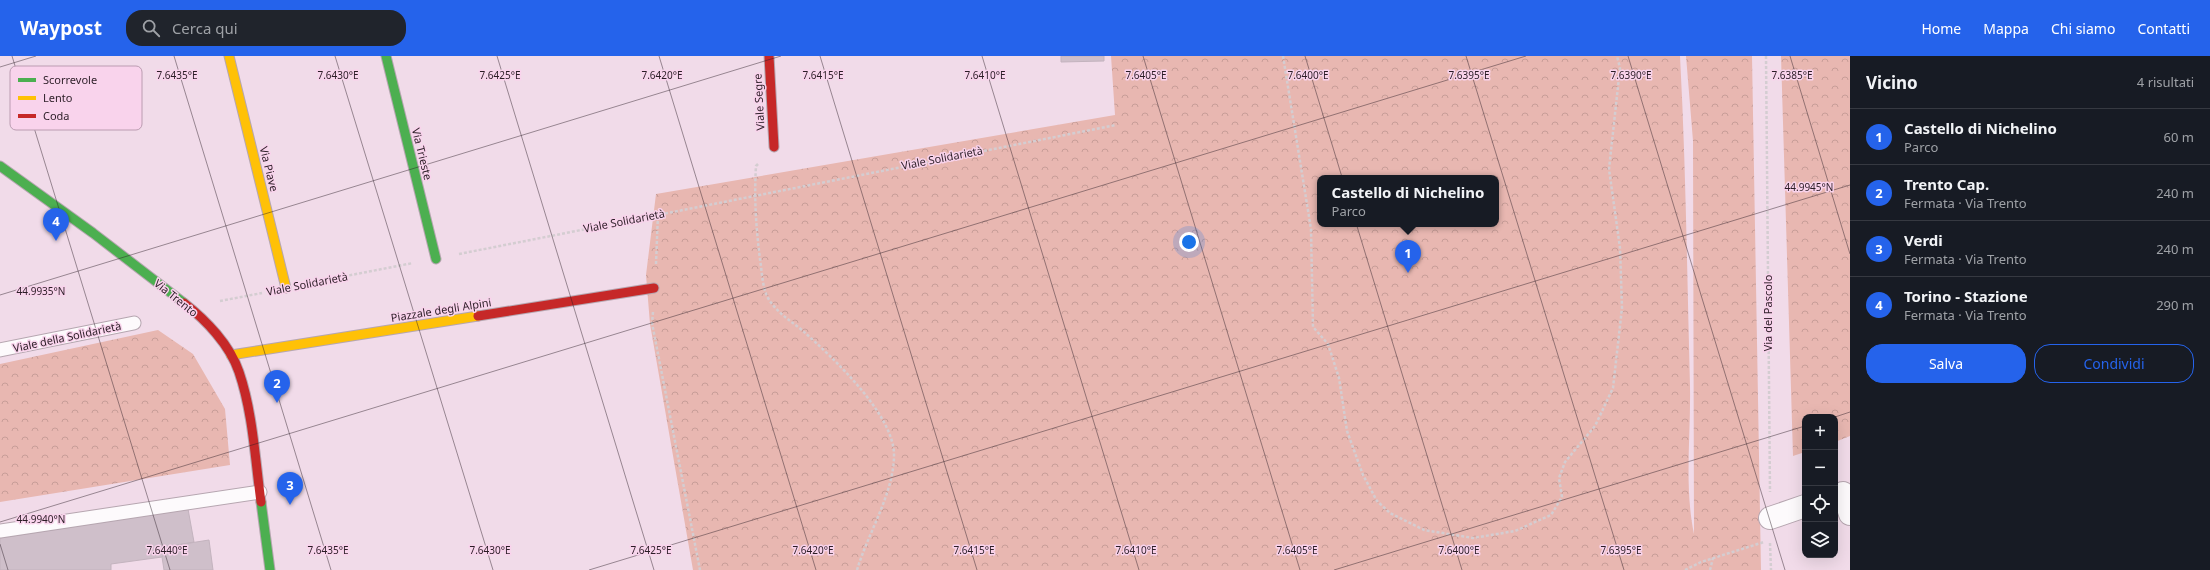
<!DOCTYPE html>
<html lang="it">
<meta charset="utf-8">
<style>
:root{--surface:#171b24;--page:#20242c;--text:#f1f3f6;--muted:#9ea1a6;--line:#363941;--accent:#2563eb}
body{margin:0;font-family:"Noto Sans",sans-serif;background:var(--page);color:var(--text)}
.controls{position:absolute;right:12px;bottom:12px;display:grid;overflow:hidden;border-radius:8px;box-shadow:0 4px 16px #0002}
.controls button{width:36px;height:36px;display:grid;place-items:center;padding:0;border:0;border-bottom:1px solid var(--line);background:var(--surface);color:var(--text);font:20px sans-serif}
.you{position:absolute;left:1189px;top:186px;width:14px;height:14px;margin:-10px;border:3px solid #fff;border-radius:50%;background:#1a73e8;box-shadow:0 0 0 6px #1a73e833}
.badge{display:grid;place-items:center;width:26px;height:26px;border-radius:50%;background:var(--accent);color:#fff;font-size:13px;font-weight:700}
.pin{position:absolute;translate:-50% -33px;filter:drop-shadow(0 1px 2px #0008)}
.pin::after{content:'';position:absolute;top:21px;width:14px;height:12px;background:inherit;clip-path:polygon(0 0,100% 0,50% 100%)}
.popup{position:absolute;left:1317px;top:119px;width:182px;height:52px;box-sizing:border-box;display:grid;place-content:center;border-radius:8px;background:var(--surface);filter:drop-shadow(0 1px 3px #0005);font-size:13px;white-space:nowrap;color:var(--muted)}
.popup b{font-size:15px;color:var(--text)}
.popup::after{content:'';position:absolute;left:50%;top:100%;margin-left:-8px;border:8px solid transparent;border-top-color:var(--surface)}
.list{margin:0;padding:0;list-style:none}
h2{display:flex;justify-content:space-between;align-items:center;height:52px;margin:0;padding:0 16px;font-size:17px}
h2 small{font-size:13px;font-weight:400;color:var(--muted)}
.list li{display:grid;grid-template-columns:26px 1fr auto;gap:12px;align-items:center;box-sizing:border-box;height:56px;padding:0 16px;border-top:1px solid var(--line)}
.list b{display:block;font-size:15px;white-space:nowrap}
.list p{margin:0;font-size:13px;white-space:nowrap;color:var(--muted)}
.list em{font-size:13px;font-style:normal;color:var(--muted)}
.actions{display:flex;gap:8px;padding:12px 16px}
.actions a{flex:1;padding:9px 0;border:1px solid var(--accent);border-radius:16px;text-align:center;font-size:14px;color:var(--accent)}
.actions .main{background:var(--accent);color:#fff}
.icon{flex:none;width:22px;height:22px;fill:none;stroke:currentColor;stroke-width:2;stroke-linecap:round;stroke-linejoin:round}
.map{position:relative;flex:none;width:1850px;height:514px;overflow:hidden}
header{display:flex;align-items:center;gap:24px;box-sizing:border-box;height:56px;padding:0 20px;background:var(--accent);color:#fff}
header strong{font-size:19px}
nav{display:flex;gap:22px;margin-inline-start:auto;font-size:14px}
.search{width:280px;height:36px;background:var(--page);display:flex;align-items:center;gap:10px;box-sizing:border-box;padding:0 14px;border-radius:16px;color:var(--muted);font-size:15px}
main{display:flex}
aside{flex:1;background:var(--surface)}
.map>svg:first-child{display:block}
.park{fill:url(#park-crowns);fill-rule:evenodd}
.building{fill:#cfbfca;stroke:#c3b3be}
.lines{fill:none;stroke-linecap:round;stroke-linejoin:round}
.lane-casing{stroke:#b6a6b0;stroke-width:15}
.street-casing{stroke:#b6a6b0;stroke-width:24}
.fast-casing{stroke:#b6a6b0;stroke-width:11}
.slow-casing{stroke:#b6a6b0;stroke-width:11}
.jam-casing{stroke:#b6a6b0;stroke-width:11}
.path{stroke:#d4cdd1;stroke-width:2.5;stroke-dasharray:3 2;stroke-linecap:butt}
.lane{stroke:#fdfafc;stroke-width:13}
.street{stroke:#fdfafc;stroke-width:22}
.fast{stroke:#4caf50;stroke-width:9}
.slow{stroke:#ffc107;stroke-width:9}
.jam{stroke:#c62828;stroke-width:9}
.ticks{fill:none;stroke:#2b1d26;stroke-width:1;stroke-opacity:0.45}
.labels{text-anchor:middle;stroke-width:3;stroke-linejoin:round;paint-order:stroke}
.street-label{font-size:11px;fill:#2b1d26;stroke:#f9d3ec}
.key{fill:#f9d3ec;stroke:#bb9cb1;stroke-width:1}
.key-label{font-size:11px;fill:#2b1d26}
.ticks-label{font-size:10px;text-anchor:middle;fill:#2b1d26;stroke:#f9d3ec;stroke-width:3;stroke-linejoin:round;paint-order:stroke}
</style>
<header>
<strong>Waypost</strong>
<div class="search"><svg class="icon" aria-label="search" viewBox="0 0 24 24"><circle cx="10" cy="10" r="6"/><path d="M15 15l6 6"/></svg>Cerca qui</div>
<nav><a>Home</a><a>Mappa</a><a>Chi siamo</a><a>Contatti</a></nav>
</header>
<main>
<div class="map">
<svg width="1850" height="514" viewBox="0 0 1850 514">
<defs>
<pattern id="park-crowns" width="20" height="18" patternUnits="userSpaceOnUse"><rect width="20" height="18" fill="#e8b7b1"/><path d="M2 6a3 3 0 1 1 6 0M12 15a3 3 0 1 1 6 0" fill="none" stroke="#c79d98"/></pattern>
</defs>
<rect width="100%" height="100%" fill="#f1dbe9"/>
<!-- park -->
<path class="park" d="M1111 0H1680C1686 110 1687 220 1690 330 1691 379 1684 430 1694 478L1693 85 1686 0H1752L1761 514H693L650 268 646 219 656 138 1115 59ZM1320 122H1496V168H1320Z
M1781 0H1850V380L1835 386V361H1805V396L1793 400Z
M158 274 193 298 225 353 230 409 0 446V308Z"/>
<!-- building -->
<path class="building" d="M1061 0H1104V5L1061 6Z
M188 453 194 486 171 490 162 501 111 508V514H0V482Z
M209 484 213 514H164L162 501 171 490Z"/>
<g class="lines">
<!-- lane casing -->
<g class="lane-casing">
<path id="lane" d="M0 294 134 267
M0 475 260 436"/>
</g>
<!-- street casing -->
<g class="street-casing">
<path id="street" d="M1843 437 1850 458
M1770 462 1805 450"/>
</g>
<!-- fast casing -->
<g class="fast-casing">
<path id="fast" d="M386 0 436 203
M0 110 93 177 184 247
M261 446 270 514"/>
</g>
<!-- slow casing -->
<g class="slow-casing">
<path id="slow" d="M229 0 286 232
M231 299 478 260"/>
</g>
<!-- jam casing -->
<g class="jam-casing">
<path id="jam" d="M769 0 774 91
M184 247C206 264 230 289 239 316 253 357 255 403 261 446
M478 260 654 232"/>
</g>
<!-- path -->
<path class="path" d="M1283 0 1311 173 1313 271 1328 288 1339 322 1347 375 1363 419 1377 445 1390 457 1424 474 1473 482 1515 475 1551 459 1562 441 1559 422 1565 406 1595 370 1613 332 1622 252 1620 192 1609 113 1620 12 1617 0
M1766 0 1770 436
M758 108 756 110C754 142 756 172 760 203 762 215 762 231 768 242 777 257 790 264 803 275 832 301 894 358 894 399 894 437 868 477 857 514
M459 198 1116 69
M656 208 658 158
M310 227 413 207
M220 245 262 237
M653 256 652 267 700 514
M1770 487 1771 514
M1685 514 1701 506 1764 486
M1710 514 1713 502"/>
<!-- lane -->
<use href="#lane" class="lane"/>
<!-- street -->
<use href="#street" class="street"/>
<!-- fast -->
<use href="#fast" class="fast"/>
<!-- slow -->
<use href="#slow" class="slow"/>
<!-- jam -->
<use href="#jam" class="jam"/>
</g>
<!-- ticks -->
<path class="ticks" d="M12 0 170 514M174 0 331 514M335 0 493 514M497 0 654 514M659 0 816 514M820 0 977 514M982 0 1139 514M1143 0 1300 514M1305 0 1462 514M1466 0 1624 514M1628 0 1785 514M1790 0 1850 198M0 11 36 0M0 239 781 0M1835 361 1850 356M0 466 1526 0M0 488 8 514M589 514 1850 129M1334 514 1805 370"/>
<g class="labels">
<!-- street labels -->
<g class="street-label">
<text transform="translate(759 46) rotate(-93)" y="4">Viale Segre</text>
<text transform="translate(422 98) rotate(76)" y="4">Via Trieste</text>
<text transform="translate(942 102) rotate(-11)" y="4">Viale Solidarietà</text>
<text transform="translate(269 113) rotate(76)" y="4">Via Piave</text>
<text transform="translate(624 165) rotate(-11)" y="4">Viale Solidarietà</text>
<text transform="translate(307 228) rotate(-11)" y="4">Viale Solidarietà</text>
<text transform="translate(176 242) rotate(39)" y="4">Via Trento</text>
<text transform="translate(441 254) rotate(-9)" y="4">Piazzale degli Alpini</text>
<text transform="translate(1768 257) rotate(-90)" y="4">Via del Pascolo</text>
<text transform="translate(67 281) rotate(-12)" y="4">Viale della Solidarietà</text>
</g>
</g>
<!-- legend -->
<rect x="10" y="10" width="132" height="64" rx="6" class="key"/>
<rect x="18" y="22" width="18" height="4" fill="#4caf50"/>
<rect x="18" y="40" width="18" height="4" fill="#ffc107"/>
<rect x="18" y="58" width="18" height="4" fill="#c62828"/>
<g class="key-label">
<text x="43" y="28">Scorrevole</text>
<text x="43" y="46">Lento</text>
<text x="43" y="64">Coda</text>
</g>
<g class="ticks-label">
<text x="177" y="23">7.6435°E</text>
<text x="338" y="23">7.6430°E</text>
<text x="500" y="23">7.6425°E</text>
<text x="662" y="23">7.6420°E</text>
<text x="823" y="23">7.6415°E</text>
<text x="985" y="23">7.6410°E</text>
<text x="1146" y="23">7.6405°E</text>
<text x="1308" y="23">7.6400°E</text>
<text x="1469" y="23">7.6395°E</text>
<text x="1631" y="23">7.6390°E</text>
<text x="1792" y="23">7.6385°E</text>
<text x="1809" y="135">44.9945°N</text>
<text x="41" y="239">44.9935°N</text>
<text x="41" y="467">44.9940°N</text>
<text x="167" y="498">7.6440°E</text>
<text x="328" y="498">7.6435°E</text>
<text x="490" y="498">7.6430°E</text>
<text x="651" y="498">7.6425°E</text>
<text x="813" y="498">7.6420°E</text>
<text x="974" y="498">7.6415°E</text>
<text x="1136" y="498">7.6410°E</text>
<text x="1297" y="498">7.6405°E</text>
<text x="1459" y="498">7.6400°E</text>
<text x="1621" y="498">7.6395°E</text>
</g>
</svg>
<div class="controls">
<button>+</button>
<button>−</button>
<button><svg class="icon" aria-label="locate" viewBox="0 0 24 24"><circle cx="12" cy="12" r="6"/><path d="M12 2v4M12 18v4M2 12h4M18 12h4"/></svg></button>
<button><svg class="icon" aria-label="layers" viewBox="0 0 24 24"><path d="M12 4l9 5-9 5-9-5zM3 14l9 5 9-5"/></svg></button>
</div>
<div class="you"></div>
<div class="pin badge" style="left:1408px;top:217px">1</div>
<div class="popup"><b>Castello di Nichelino</b>Parco</div>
<div class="pin badge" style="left:277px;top:347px">2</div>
<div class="pin badge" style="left:290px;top:449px">3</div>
<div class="pin badge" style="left:56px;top:185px">4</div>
</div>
<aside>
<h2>Vicino<small>4 risultati</small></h2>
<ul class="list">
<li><span class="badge">1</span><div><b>Castello di Nichelino</b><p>Parco</p></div><em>60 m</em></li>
<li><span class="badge">2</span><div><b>Trento Cap.</b><p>Fermata · Via Trento</p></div><em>240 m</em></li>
<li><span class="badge">3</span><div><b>Verdi</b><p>Fermata · Via Trento</p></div><em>240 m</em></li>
<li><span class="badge">4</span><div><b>Torino - Stazione</b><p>Fermata · Via Trento</p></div><em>290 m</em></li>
</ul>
<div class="actions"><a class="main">Salva</a><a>Condividi</a></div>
</aside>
</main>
